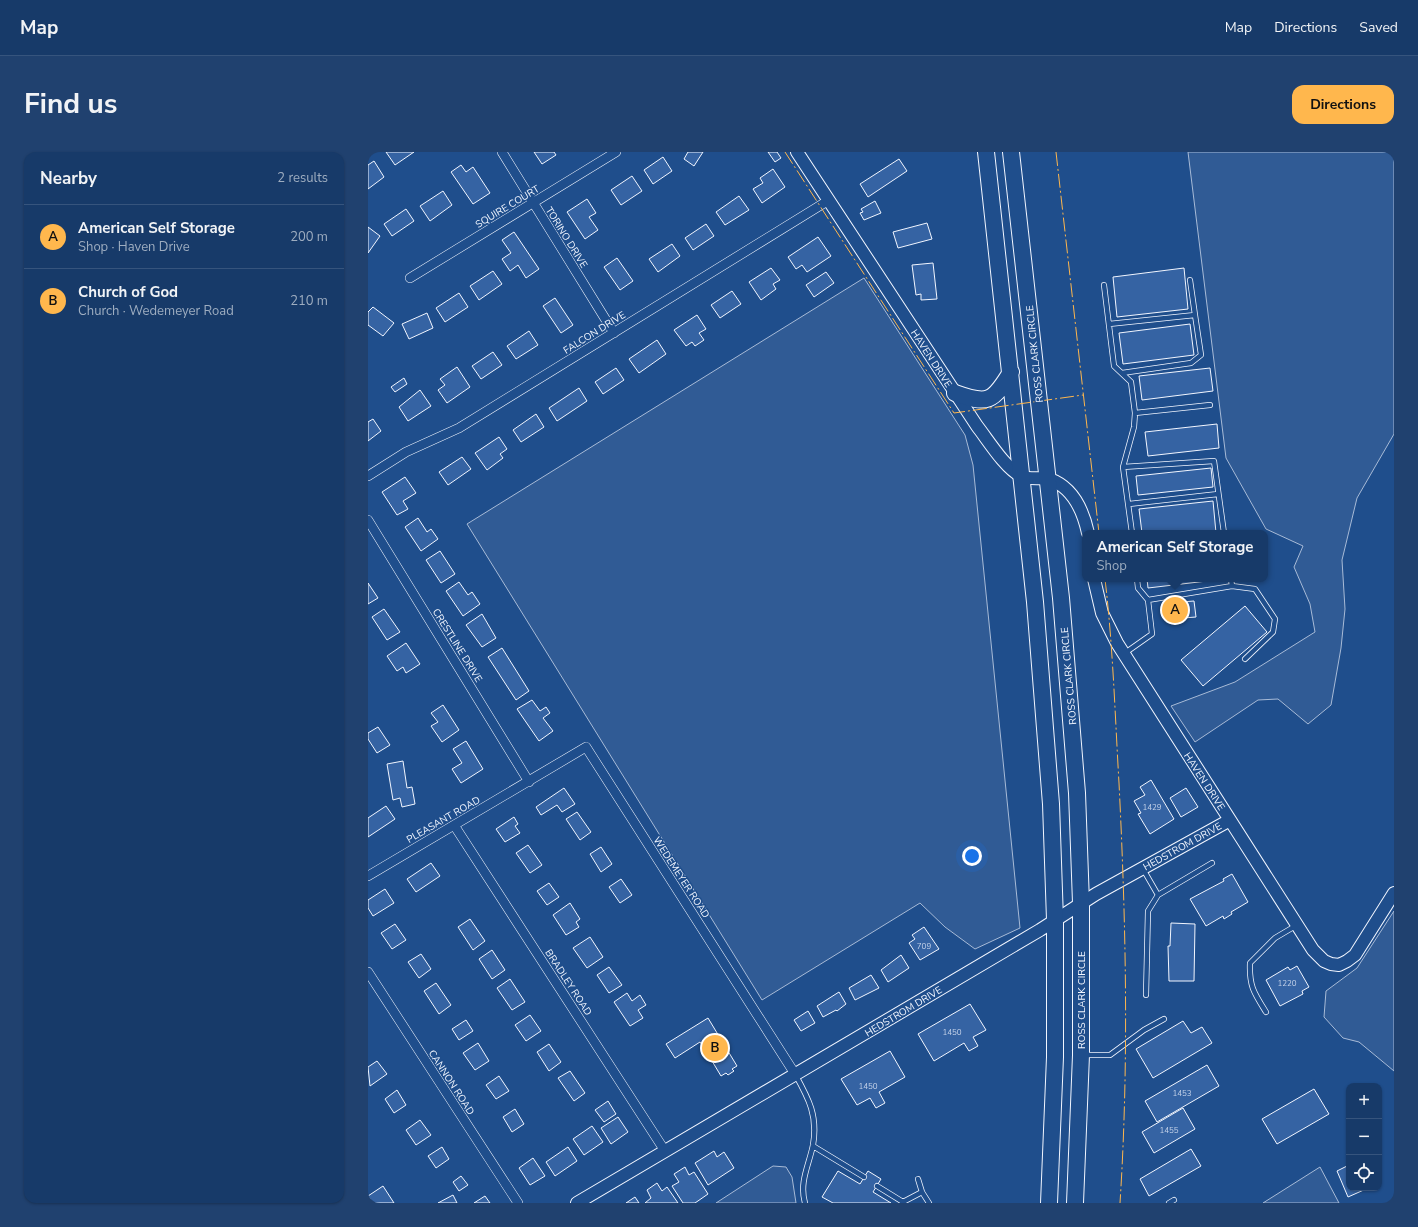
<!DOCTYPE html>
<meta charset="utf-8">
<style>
:root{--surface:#173a69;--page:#20416f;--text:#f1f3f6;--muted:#9eadc0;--line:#36547d;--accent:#ffb74d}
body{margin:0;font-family:"Nunito Sans",sans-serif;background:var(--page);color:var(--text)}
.controls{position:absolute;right:12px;bottom:12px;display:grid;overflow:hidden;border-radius:8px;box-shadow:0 1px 3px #0004}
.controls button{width:36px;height:36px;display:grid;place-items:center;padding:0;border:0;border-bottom:1px solid var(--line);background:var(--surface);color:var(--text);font:20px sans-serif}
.you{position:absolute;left:604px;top:704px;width:14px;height:14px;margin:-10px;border:3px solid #fff;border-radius:50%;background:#1a73e8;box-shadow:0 0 0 6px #1a73e833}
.badge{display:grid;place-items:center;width:26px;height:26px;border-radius:50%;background:var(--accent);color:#111;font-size:13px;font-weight:700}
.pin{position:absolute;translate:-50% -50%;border:2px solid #fff;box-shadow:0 1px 4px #0006}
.popup{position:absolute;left:714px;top:378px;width:186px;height:52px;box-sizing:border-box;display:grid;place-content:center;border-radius:8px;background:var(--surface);filter:drop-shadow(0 1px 3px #0005);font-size:13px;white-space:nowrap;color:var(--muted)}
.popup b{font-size:15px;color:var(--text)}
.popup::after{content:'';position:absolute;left:50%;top:100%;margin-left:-8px;border:8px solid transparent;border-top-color:var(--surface)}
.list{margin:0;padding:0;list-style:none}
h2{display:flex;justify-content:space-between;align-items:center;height:52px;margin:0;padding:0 16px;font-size:17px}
h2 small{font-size:13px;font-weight:400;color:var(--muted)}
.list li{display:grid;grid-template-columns:26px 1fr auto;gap:12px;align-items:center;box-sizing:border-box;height:64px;padding:0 16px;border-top:1px solid var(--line)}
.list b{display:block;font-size:15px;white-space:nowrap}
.list p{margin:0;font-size:13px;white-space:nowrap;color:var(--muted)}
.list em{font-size:13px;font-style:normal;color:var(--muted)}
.icon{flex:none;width:22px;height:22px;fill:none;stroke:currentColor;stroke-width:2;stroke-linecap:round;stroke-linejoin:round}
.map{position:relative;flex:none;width:1026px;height:1051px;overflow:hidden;border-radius:12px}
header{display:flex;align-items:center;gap:24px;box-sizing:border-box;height:56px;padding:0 20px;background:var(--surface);border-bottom:1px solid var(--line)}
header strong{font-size:19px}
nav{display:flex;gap:22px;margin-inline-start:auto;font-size:14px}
.intro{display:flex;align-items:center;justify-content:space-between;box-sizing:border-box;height:96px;padding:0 24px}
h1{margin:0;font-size:28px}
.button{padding:10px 18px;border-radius:12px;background:var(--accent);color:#111;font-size:14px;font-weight:700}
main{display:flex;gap:24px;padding:0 24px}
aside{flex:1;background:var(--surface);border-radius:12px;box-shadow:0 1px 3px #0004}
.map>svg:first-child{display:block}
.built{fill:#305b95;stroke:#a8bbd7}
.building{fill:#3563a3;stroke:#f2f6ff}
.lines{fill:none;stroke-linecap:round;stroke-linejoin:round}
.service-casing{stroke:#f2f6ff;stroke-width:6}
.minor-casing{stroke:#f2f6ff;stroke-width:10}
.tertiary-casing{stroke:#f2f6ff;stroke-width:14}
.trunk-casing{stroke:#f2f6ff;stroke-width:18}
.service{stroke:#1f4e8c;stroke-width:4.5}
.minor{stroke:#1f4e8c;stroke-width:9}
.tertiary{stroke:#1f4e8c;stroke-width:12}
.trunk{stroke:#1f4e8c;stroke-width:16}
.power{stroke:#ffb74d;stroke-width:1;stroke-dasharray:14 3 2 3;stroke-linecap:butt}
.labels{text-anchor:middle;stroke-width:3;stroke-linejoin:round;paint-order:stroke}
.number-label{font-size:8px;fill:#c3d1e8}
.street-label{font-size:10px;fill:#f2f6ff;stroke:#1f4e8c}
</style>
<header>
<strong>Map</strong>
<nav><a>Map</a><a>Directions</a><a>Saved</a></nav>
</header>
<div class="intro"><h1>Find us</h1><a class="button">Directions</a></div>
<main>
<aside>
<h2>Nearby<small>2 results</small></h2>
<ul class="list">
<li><span class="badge">A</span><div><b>American Self Storage</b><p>Shop · Haven Drive</p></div><em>200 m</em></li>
<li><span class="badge">B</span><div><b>Church of God</b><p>Church · Wedemeyer Road</p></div><em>210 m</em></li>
</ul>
</aside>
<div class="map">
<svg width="1026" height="1051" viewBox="0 0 1026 1051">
<rect width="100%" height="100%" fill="#1f4e8c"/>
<!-- built -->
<path class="built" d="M820 0H1026V282L989 346 974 408 977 457 973 496 963 553 940 572 910 547 890 548 827 590 803 554 867 530 947 480 942 452 926 415 935 394 898 377 858 306Z
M496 126 597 283 605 313 652 776 607 797 577 775 552 751 394 848 99 372Z
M1026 759V919L991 890 975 886 956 865 958 839 989 816Z
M405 1014 418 1015 424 1025 428 1051H348Z
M952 1015 971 1051H895Z"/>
<!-- building -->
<path class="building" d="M18 0H46L27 13Z
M166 0H186L188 3 174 12Z
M320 0H335L326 14 316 7Z
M400 0H409L413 6 407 10Z
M295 5 304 19 285 32 276 18Z
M531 7 539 19 500 45 492 32Z
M6 9 16 25 0 37V13Z
M93 13 98 20 105 15 122 41 105 52 83 20Z
M405 17 417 35 394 51 385 37 395 31 392 26Z
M264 24 274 39 253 53 243 38Z
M75 39 84 53 62 69 52 54Z
M371 44 381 58 357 73 348 60Z
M219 47 228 61 221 65 230 78 217 87 199 60Z
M507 49 513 61 496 68 492 61 495 60 493 57Z
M38 57 46 69 24 84 16 72Z
M559 71 564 87 530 96 525 80Z
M338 72 346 84 325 98 317 86Z
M0 75 12 84 0 101Z
M146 80 171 117 158 126 150 113 142 119 134 107 143 101 134 88Z
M450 85 463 104 439 120 434 113 428 117 420 105Z
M304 92 312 104 290 120 281 107Z
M249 106 265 129 252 138 236 115Z
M565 111 569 147 553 148V142L548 143 544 113Z
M403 116 412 128 405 132 408 137 393 148 381 130Z
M816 116 820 157 749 165 745 125Z
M125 119 134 132 111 148 102 134Z
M458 120 466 131 446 145 438 133Z
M364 139 373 152 352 166 343 153Z
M91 141 100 155 77 170 68 156Z
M187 146 205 173 193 181 175 154Z
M5 155 26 171 15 184 0 173V160Z
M59 161 65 176 41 187 34 172Z
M329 163 338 177 331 181 336 188 327 194 324 190 318 194 306 178Z
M822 172 826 203 755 212 751 181Z
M161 179 170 193 148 207 139 194Z
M289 188 298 202 271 221 261 207Z
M125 200 134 213 113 227 104 214Z
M89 215 102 235 79 251 70 238 77 233 72 227Z
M248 216 256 228 235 242 227 230Z
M842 216 845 239 774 248 771 224Z
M36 226 39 232 27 240 23 235Z
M211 236 219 249 189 269 181 256Z
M52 238 63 254 40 269 31 255Z
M168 262 176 275 153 290 145 278Z
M5 267 13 279 0 289V270Z
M849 272 851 296 780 304 777 280Z
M131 285 139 297 132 302 135 306 119 318 107 301Z
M94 305 103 317 80 333 71 320Z
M843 316 845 335 770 343 768 324Z
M37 325 48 341 35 349 40 357 29 363 14 340Z
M845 349 848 381H774L771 357Z
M50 366 59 380 63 377 70 387 53 399 37 375Z
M72 399 87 422 73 431 58 408Z
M779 427H856L780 436Z
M91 430 100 443 104 440 112 452 95 464 78 439Z
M0 431 10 446 0 452Z
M826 449 828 465 802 467 801 451Z
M877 454 899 480 835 534 813 508Z
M16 457 32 480 19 488 4 465Z
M114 462 128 486 114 495 98 473Z
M38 491 52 512 38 521 35 515 29 519 19 504Z
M134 496 161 539 148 548 120 505Z
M164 548 172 559 178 555 182 561 175 566 185 579 171 589 149 557Z
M75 553 91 578 74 590 63 574 70 570 63 561Z
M10 575 22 593 9 601 0 587V581Z
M98 589 115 617 93 631 84 617 94 611 85 597Z
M35 609 39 636 44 635 47 652 34 655 32 646 25 648 19 612Z
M783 628 806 667 782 682 770 662 773 661 766 649 777 643 772 635Z
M196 636 207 652 194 660 189 653 173 663 168 655Z
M818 636 830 655 813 665 802 646Z
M18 654 27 667 0 685V666Z
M209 660 223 680 212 688 198 667Z
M146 665 150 672 147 674 152 681 137 690 128 677Z
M160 693 174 713 162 721 148 701Z
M233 695 244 712 233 720 222 702Z
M63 711 72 724 48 740 39 727Z
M864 722 880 750 863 760 864 762 856 767 855 764 838 774 822 747 856 729 855 727Z
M253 727 264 743 252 751 241 735Z
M181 731 191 745 179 753 169 739Z
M17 737 26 751 5 764 0 756V748Z
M202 751 212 767 208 770 211 775 198 783 185 763Z
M102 767 117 789 105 798 90 775Z
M803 771 827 772 826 829H801L800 794H802Z
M27 772 38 788 24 797 13 781Z
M556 775 571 797 552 808 541 791 547 787 544 783Z
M222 785 235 805 219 816 205 796Z
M124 798 137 818 124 827 111 807Z
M53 802 63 817 51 826 40 810Z
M533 803 541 816 520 830 513 818Z
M929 814 941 835 934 839 935 842 912 854 898 828 920 815 922 818Z
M241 815 254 833 241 841 229 823Z
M503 823 511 836 487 848 481 836Z
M142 827 157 850 144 858 129 836Z
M68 831 83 853 71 862 56 839Z
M471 840 478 852 469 859 468 858 455 865 449 854Z
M259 841 264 849 272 843 278 853 270 858 275 866 262 874 246 850Z
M602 852 618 878 605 885 610 894 601 899 596 891 566 909 550 882Z
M440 859 447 871 433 879 426 868Z
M162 863 173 879 158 889 147 873Z
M340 866 369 914 364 917 366 919 360 923 358 921 353 924 341 904 339 906 336 902 339 900 332 890 307 906 298 892Z
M98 868 105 879 91 888 84 877Z
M815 869 823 881 834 875 844 891 785 926 768 897Z
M110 891 121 909 107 918 95 901Z
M181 892 193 910 181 919 169 900Z
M522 899 537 925 511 940 517 951 508 956 502 946 489 953 473 927Z
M9 909 19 922 2 934 0 915Z
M839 913 851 934 789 970 777 949Z
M202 919 217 941 206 949 190 926Z
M131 924 141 939 128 947 118 933Z
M946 937 961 962 909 992 894 967Z
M29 938 38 953 26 961 17 947Z
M240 949 248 962 236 970 227 958Z
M815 956 827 977 786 1001 774 980Z
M147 957 156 972 144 980 135 965Z
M250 965 260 980 243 992 233 976Z
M52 968 63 983 48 993 38 978Z
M224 974 235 990 216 1003 205 987Z
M74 995 81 1007 68 1016 60 1004Z
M200 995 209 1009 187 1024 178 1010Z
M823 997 833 1014 781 1044 772 1027Z
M346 999 349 1005 356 1000 366 1016 340 1033 327 1011Z
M165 1006 177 1024 162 1033 151 1016Z
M981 1013V1036L998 1037 980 1045 969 1019Z
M317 1015 321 1023 326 1020 340 1042 327 1051H315L304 1034 311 1030 306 1022Z
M470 1019 492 1032 500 1019 513 1027 505 1040 523 1051H465L454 1045Z
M93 1024 100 1033 91 1039 85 1030Z
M289 1031 294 1039 299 1035 310 1051H277L283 1046 279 1038Z
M15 1034 26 1051H5L0 1044Z
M85 1043 89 1051H70Z
M117 1044 122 1051H106Z
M267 1045 271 1051H258Z"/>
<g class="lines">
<!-- service casing -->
<g class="service-casing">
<path id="service" d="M736 133 746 214 763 230 767 261 766 275 755 315 764 381
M741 172 827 163 822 128
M754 221 823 211 833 203 827 163
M767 261 842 253
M755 315 846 309 856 381
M761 352 850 342
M863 427 864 434 887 437 907 467 905 480 877 507
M780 448 864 434
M757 501 784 482 780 448 770 436 769 427
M775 717 790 743 844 711
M778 843 780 759 790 743
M898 860C886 841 881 834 882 811L907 786 929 773
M716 903H742L776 878 796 867
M427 922C441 947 450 964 445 993 441 1013 431 1030 437 1051
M445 994 496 1025
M550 1027 554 1040 561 1051
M509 1034 535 1050 554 1040
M801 1051 806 1048"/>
</g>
<!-- minor casing -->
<g class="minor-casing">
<path id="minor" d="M134 0 246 181
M42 126 248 0
M0 324 38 300 91 276 461 48
M0 368 161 630
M86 673 297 999
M0 724 218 595 427 922
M0 820 150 1051"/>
</g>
<!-- tertiary casing -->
<g class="tertiary-casing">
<path id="tertiary" d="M429 0 609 274C620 288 637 316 653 324 661 328 672 325 681 327 705 335 715 358 720 381
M726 427 734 461 749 491 945 798 956 809 963 812 971 813 979 809 987 803 1026 741
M209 1051 672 778 728 742 862 668"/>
</g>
<!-- trunk casing -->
<g class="trunk-casing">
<path id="trunk" d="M618 0 667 450 683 652 687 768V905L681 1051
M643 0 693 446 709 641 713 751V903L707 1051
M587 241C620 253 625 250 643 220"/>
</g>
<!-- service -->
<use href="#service" class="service"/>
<!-- minor -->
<use href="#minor" class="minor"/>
<!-- tertiary -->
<use href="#tertiary" class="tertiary"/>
<!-- trunk -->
<use href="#trunk" class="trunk"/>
<!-- power -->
<path class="power" d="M417 0 586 261 715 243
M688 0 731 381
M737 427C745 494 747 563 751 631 758 771 761 911 752 1051"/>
</g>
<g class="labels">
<!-- number labels -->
<g class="number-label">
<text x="784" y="658">1429</text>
<text x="556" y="797">709</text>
<text x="919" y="834">1220</text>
<text x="584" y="883">1450</text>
<text x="500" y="937">1450</text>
<text x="814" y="944">1453</text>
<text x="801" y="981">1455</text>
</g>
<!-- street labels -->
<g class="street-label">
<text transform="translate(139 54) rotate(-31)" y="4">SQUIRE COURT</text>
<text transform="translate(199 85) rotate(58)" y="4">TORINO DRIVE</text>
<text transform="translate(226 180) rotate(-32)" y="4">FALCON DRIVE</text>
<text transform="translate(666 202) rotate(-96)" y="4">ROSS CLARK CIRCLE</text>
<text transform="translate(564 206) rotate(57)" y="4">HAVEN DRIVE</text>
<text transform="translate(90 493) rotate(58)" y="4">CRESTLINE DRIVE</text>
<text transform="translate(700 524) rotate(-95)" y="4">ROSS CLARK CIRCLE</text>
<text transform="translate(837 629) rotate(57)" y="4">HAVEN DRIVE</text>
<text transform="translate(75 667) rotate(-30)" y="4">PLEASANT ROAD</text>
<text transform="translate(814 694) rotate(-29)" y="4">HEDSTROM DRIVE</text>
<text transform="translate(314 725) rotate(57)" y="4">WEDEMEYER ROAD</text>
<text transform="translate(201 830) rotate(57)" y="4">BRADLEY ROAD</text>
<text transform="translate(713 848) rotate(-90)" y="4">ROSS CLARK CIRCLE</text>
<text transform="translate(535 859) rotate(-31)" y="4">HEDSTROM DRIVE</text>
<text transform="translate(84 930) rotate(57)" y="4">CANNON ROAD</text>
</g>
</g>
</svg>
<div class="controls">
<button>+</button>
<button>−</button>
<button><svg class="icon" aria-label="locate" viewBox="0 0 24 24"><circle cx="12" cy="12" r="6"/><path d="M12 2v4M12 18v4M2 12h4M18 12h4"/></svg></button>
</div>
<div class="you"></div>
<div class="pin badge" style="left:807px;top:458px">A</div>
<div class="popup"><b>American Self Storage</b>Shop</div>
<div class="pin badge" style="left:347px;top:896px">B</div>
</div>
</main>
